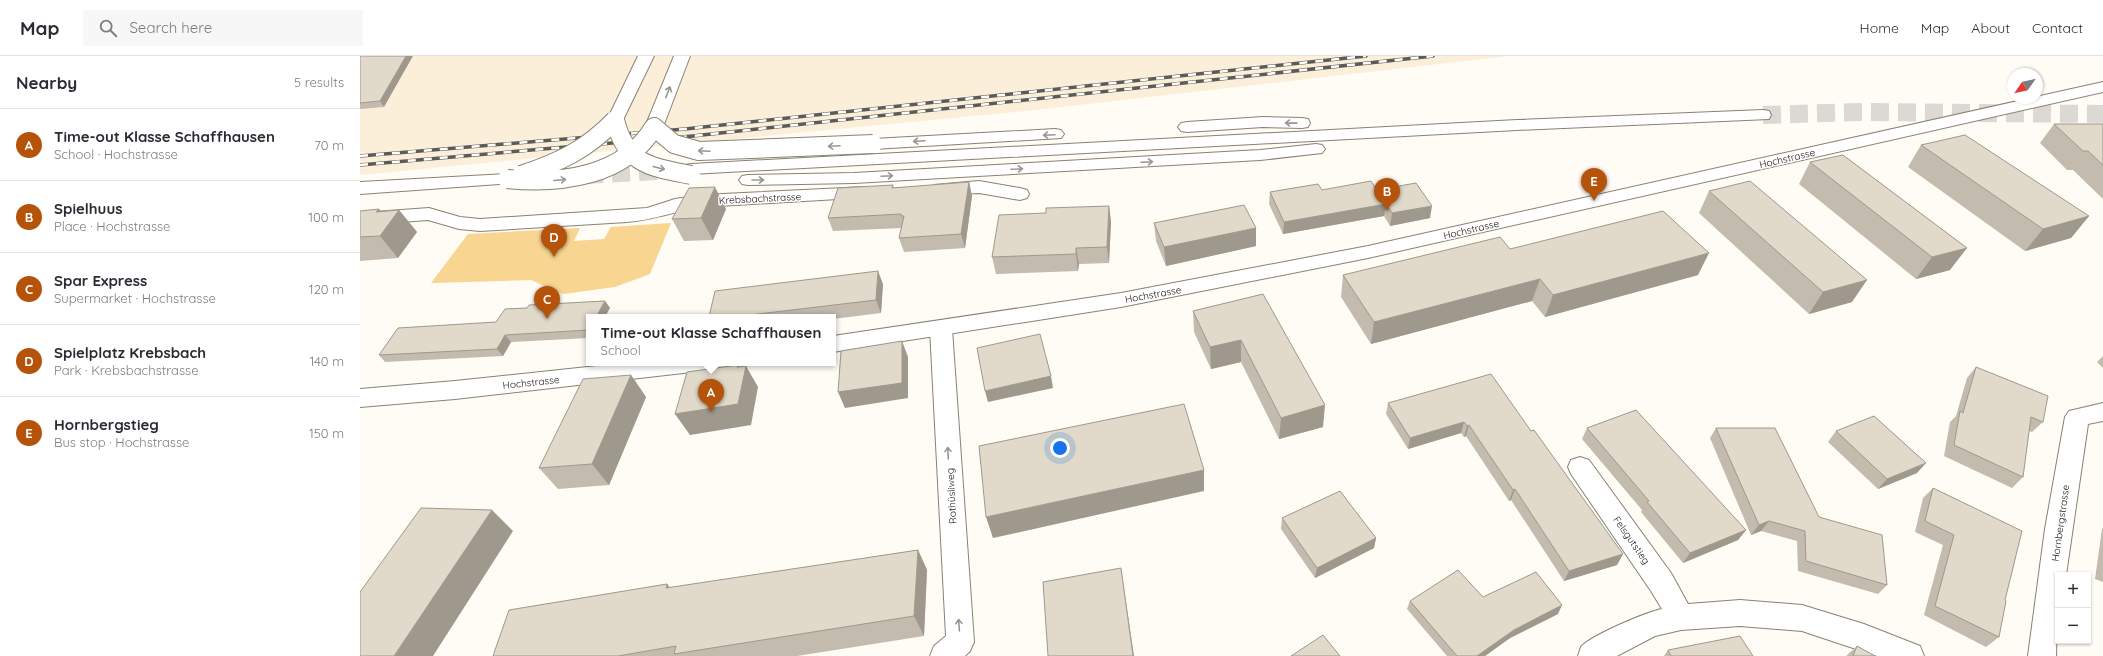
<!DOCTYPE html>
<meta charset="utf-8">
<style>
:root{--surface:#fff;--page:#f7f7f7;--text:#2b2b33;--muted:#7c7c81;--line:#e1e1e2;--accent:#b45309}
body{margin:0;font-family:Quicksand,sans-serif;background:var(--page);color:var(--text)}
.controls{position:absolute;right:12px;bottom:12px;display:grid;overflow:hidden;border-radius:0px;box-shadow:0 1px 3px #0004}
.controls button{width:36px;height:36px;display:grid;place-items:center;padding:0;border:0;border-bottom:1px solid var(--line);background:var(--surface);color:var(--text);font:20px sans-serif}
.compass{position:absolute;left:1647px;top:12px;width:36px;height:36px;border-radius:50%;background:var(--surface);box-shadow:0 1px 3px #0004;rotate:236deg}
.you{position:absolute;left:700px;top:392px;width:14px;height:14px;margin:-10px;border:3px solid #fff;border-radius:50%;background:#1a73e8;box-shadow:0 0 0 6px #1a73e833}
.badge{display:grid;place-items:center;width:26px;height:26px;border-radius:50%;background:var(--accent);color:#fff;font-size:13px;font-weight:700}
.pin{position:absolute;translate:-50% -33px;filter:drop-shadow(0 1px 2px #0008)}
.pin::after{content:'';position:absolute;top:21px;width:14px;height:12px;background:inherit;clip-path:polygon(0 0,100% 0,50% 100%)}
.popup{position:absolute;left:226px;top:258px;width:250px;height:52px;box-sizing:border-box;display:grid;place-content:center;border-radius:0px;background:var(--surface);filter:drop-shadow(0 1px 3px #0005);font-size:13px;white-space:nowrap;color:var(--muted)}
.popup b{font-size:15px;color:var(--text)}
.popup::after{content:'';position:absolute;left:50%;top:100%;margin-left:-8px;border:8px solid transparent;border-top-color:var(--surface)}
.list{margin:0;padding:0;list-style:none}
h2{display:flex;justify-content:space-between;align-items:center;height:52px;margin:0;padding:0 16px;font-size:17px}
h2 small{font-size:13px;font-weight:400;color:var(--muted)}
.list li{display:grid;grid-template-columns:26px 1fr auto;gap:12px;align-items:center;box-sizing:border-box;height:72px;padding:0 16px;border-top:1px solid var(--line)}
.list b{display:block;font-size:15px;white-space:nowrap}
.list p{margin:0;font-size:13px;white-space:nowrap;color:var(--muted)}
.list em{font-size:13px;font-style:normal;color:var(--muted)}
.icon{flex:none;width:22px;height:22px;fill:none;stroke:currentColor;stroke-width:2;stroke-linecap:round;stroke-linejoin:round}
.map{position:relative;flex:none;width:1743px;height:600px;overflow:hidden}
header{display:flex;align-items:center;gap:24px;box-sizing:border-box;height:56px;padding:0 20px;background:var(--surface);border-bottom:1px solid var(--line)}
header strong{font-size:19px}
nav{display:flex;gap:22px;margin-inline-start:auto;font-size:14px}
.search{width:280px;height:36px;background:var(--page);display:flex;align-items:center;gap:10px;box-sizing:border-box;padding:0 14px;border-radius:0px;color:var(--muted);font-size:15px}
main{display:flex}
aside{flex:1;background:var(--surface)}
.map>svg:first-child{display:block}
.built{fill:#fbefd9}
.green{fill:#f8d591}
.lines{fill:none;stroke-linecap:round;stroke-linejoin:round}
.trunk-tunnel{stroke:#dcd8d3;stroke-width:18;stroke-dasharray:18 9;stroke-linecap:butt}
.minor-casing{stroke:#898274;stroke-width:2}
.tertiary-casing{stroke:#898274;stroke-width:2}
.trunk-casing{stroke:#898274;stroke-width:2}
.minor{fill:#fff;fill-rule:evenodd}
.tertiary{fill:#fff;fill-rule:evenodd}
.trunk{fill:#fff;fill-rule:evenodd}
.rail-casing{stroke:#5e5b56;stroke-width:3.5}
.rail{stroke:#fff;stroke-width:2.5;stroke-dasharray:8;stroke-linecap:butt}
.trunk-bridge-casing{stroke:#898274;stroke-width:20;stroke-linecap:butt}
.trunk-bridge{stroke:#fff;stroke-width:18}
.wall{fill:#c2bbae}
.shaded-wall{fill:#9e988d}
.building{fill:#e1d9ca;stroke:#9e988d}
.oneway{stroke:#979693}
.labels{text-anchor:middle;stroke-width:3;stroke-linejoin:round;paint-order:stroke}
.street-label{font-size:10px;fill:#181510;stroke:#fff}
</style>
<header>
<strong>Map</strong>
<div class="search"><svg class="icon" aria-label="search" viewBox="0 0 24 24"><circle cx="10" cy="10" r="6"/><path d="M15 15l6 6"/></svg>Search here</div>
<nav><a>Home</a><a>Map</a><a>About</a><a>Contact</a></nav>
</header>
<main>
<aside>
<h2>Nearby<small>5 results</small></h2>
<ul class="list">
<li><span class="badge">A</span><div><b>Time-out Klasse Schaffhausen</b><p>School · Hochstrasse</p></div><em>70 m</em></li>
<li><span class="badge">B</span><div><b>Spielhuus</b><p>Place · Hochstrasse</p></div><em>100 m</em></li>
<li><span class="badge">C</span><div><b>Spar Express</b><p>Supermarket · Hochstrasse</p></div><em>120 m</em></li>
<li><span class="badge">D</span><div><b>Spielplatz Krebsbach</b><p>Park · Krebsbachstrasse</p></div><em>140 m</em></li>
<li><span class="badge">E</span><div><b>Hornbergstieg</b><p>Bus stop · Hochstrasse</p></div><em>150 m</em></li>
</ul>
</aside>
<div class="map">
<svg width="1743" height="600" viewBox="0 0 1743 600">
<rect width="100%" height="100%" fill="#fffbf5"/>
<!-- built -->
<path class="built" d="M0 0H1149L666 55 0 119Z"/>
<!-- green -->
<path class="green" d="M311 167 290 218 255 231 203 238 171 224 71 227 108 178 220 172 214 185 244 183 251 171Z"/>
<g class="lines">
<!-- trunk-tunnel -->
<path class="trunk-tunnel" d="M1403 59 1499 56 1743 58
M225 119 314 114"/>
<!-- minor casing -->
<g class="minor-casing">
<path id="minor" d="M619 125 660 132 667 134 669 138 667 142 660 144 619 137 580 139 574 137 571 133 574 129Z
M505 131 512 133 514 137 512 141 342 151C316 155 293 164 267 166L120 175 99 173 68 164 0 169V157L69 152 100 161 120 163 287 152 315 143 342 139Z
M581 265 589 268 592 273 614 586 610 595 605 600H570L574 590 586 580 570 273 573 268Z
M1743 347V365L1728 368 1706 519H1698L1696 600H1668L1685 473 1705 361 1709 355Z
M1220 401 1229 404 1311 517 1328 548 1380 544 1442 549 1504 568 1560 590 1564 600H1517L1442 575 1380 570 1321 574 1295 580 1257 600H1218C1219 597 1220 594 1221 591 1230 580 1286 556 1302 553L1291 535 1211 418 1208 411 1211 404Z"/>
</g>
<!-- tertiary casing -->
<g class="tertiary-casing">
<path id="tertiary" d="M1743 26V36L1008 202 761 251 473 296V280L761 237 1008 190Z
M265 307H352L349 313 341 315 95 343 0 351V333L95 325Z"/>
</g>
<!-- trunk casing -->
<g class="trunk-casing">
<path id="trunk" d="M278 0H294L263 64 261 68 255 69 249 68 247 64Z
M314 0H330L303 71 300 75 294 76 288 75 285 71Z
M1403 54 1409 55 1411 59 1409 63 1157 74 331 118 325 117 322 113 325 109 331 108 1157 64Z
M903 61 942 62 948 63 950 67 948 71 942 72 903 71 827 76 821 75 818 71 821 67 827 66Z
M695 73 701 74 704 78 701 82 513 93 507 92 504 88 507 84 513 83Z
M956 88 962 89 965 93 962 97 900 104 494 127 388 129 382 128 379 124 382 120 388 119 494 117 900 94Z
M147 118 153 119 156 123 153 127 0 138V126Z"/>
</g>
<!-- minor -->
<use href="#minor" class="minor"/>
<!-- tertiary -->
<use href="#tertiary" class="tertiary"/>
<!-- trunk -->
<use href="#trunk" class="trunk"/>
<!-- rail casing -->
<g class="rail-casing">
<path id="rail" d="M0 100 325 73 1006 0
M0 109 333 80 1073 0"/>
</g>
<!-- rail -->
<use href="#rail" class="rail"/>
<!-- trunk-bridge casing -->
<g class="trunk-bridge-casing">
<path id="trunk-bridge" d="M255 64C266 109 291 111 331 119
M161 119C200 106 226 94 255 64
M147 123C200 128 264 121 294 71L314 88 339 95 513 88"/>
</g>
<!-- trunk-bridge -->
<use href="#trunk-bridge" class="trunk-bridge"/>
</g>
<!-- wall -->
<path class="wall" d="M0 0 24 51 0 53Z
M1694 68H1743V143L1713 114H1707L1680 87Z
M1561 89 1729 160 1711 182 1665 195 1548 111Z
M1450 106 1590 214 1556 223 1439 128Z
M609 126 612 140 605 192 544 196 539 182 542 172 473 175 468 162 533 129 534 132Z
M962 134H1017L1070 162 1030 170 1024 160 923 178 909 148 910 136Z
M1349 135 1492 246 1449 258 1339 157Z
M749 150 751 166 749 207 719 208 718 215 636 218 632 201 686 157Z
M19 153 20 155 39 154 57 176 38 202 0 205V155Z
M366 153 353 184 324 185 312 163Z
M794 167 896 172V190L806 210 796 185Z
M1150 193 1338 219 1185 261 1172 245 1011 288 981 241 983 219Z
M523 228 521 257 473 263V261H349Z
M903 238 963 371 919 383 881 306 851 313 834 276 833 255Z
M245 245 250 252 229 261V282L151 286 143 300 25 306 19 299 136 266 167 252Z
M1743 300V312L1737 306Z
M1616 311 1683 366 1672 376 1669 375 1663 421 1652 432 1584 400 1590 366 1596 360 1607 322Z
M271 319 286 341 249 429 198 433 179 412Z
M1028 347 1171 375 1263 498 1257 509 1204 525 1151 444 1149 445 1106 380 1104 381 1101 377 1048 393 1026 358Z
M1227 372 1386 474 1378 484 1323 507 1281 456 1282 454 1222 383Z
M1356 372 1459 461 1527 529 1518 538 1438 515 1437 485 1401 475 1391 479 1350 382Z
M1476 375 1557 417 1518 433 1468 386Z
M1573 432 1645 544 1639 581 1626 591 1564 559 1583 489 1555 476 1563 442Z
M922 462 1016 482 1014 492 955 522 921 473Z
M1743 472V526L1735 523 1742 473Z
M558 494 567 514 564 580 437 600H133L307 528 310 532Z
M1123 541 1198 558 1150 582 1125 600H1087L1047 553 1050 545Z
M1497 590 1515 600H1486Z
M1308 594 1393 600H1304Z"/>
<!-- shaded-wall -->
<path class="shaded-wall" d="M46 0H53L24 51 20 45Z
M609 126 612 140 605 192 601 178Z
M355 131 366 153 353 184 341 162Z
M1026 148 1024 160 923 178 924 166Z
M749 150 751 166 749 207 747 191Z
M1072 150 1070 162 1030 170 1032 157Z
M19 153 30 167 39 154 57 176 38 202 20 180 16 156Z
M1729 160 1711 182 1665 195 1683 173Z
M896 172V190L806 210 804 191Z
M716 192 719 208 718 215 716 198Z
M1607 192 1590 214 1556 223 1572 201Z
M1349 197 1338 219 1185 261 1193 239Z
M518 215 523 228 521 257 516 244Z
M1180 223 1172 245 1011 288 1014 266Z
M1507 224 1492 246 1449 258 1463 236Z
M245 245 250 252 245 261H236Z
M145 279 151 286 143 300 137 293Z
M881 284V306L851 313 850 291Z
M542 285 548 301V342L485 352 478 336Z
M378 309 384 319 386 310 398 331 391 369 330 379 315 358 377 311Z
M271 319 286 341 249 429 232 408Z
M691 320 693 332 628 346 625 335Z
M965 349 963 371 919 383 921 362Z
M1104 366 1101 377 1048 393 1050 382Z
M1109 369 1106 380 1104 381 1107 370Z
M1566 407 1557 417 1518 433 1527 423Z
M844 414V435L633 482 626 461Z
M1155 433 1151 444 1149 445 1153 434Z
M132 454 153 475 73 600H34Z
M1409 465 1401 475 1391 479 1399 469Z
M1386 474 1378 484 1323 507 1330 497Z
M1016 482 1014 492 955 522 957 512Z
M558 494 567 514 564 580 554 560Z
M1263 498 1257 509 1204 525 1209 515Z
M761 512 764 532 774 600H773Z
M307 528 324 548 306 532Z
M1202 549 1198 558 1150 582 1125 600H1117L1154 574Z"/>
<!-- building -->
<path class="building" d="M0 0H46L20 45 0 47Z
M1694 68H1743V109L1728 95H1723Z
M1605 79 1729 160 1683 173 1561 89Z
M1483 99 1607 192 1572 201 1450 106Z
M1011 125 1017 134 1056 127 1072 150 1032 157 1026 148 924 166 910 136 958 128 962 134Z
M1390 125 1507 224 1463 236 1349 135Z
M609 126 601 178 539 182 544 160H541V158L468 162 478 132 533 129 532 132Z
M355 131 341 162 312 163 329 132Z
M884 149 896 172 804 191 794 167Z
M749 150 747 191 716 192V198L632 201 639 159 686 157V152Z
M19 153 16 156 39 154 20 180 0 181V155Z
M1303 155 1349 197 1193 239 1180 223 1014 266 983 219 1140 181 1150 193Z
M518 215 516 244 373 261H349L355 235Z
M903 238 965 349 921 362 881 284 850 291 833 255Z
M245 245 236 261H229V274L145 279 137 293 19 299 38 272 136 266 145 253 167 252 169 249Z
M680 278 691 320 625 335 617 292Z
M542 285V327L478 336 481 295Z
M378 309 377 311 386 310 378 348 315 358 327 316Z
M1616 311 1688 340 1683 366 1671 361 1663 421 1594 389 1600 355 1603 357Z
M1131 318 1171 375 1174 374 1263 498 1209 515 1155 433 1153 434 1109 369 1107 370 1104 366 1050 382 1028 347Z
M271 319 232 408 179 412 223 323Z
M824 348 844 414 626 461 619 390Z
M1276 354 1386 474 1330 497 1287 446 1289 445 1227 372Z
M1514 360 1566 407 1527 423 1476 375Z
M1356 372H1415L1459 461 1522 479 1527 529 1446 505 1445 475 1409 465 1399 469Z
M1573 432 1662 475 1645 544 1646 545 1639 581 1575 550 1594 479 1565 465Z
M980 435 1016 482 957 512 922 462Z
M61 452 132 454 34 600H0V536Z
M558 494 554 560 314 598 316 590 258 600H133L149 554 307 528 306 532Z
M761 512 773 600H688L683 526Z
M1098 514 1123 541 1176 516 1202 549 1154 574 1117 600H1097L1050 545Z
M963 579 980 600H931Z
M1380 580 1393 600H1311L1308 594Z
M1497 590 1515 600H1493Z"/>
<!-- one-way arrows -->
<defs><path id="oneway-shaft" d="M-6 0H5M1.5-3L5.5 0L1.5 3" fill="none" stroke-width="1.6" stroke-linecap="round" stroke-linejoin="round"/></defs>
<g class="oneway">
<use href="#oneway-shaft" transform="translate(308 36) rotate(-69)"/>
<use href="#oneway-shaft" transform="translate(931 67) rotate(-179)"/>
<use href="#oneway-shaft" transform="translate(689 79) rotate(177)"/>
<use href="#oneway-shaft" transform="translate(559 85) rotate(177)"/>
<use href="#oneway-shaft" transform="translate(474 90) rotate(177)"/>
<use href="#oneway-shaft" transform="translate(344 95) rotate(-177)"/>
<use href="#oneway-shaft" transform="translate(787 106) rotate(-3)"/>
<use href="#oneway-shaft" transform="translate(299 112) rotate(14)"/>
<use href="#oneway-shaft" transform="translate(657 113) rotate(-3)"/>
<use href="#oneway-shaft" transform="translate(527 120) rotate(-3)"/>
<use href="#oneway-shaft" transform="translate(200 124) rotate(-5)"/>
<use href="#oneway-shaft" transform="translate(398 124)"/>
<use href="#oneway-shaft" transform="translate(588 397) rotate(-93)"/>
<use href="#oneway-shaft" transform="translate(599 569) rotate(-94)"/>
</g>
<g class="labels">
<!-- street labels -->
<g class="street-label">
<text transform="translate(1427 102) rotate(-13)" y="4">Hochstrasse</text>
<text transform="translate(400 142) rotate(-3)" y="4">Krebsbachstrasse</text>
<text transform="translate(1111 173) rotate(-13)" y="4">Hochstrasse</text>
<text transform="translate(793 238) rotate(-10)" y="4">Hochstrasse</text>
<text transform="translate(171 326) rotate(-6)" y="4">Hochstrasse</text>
<text transform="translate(591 440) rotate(-93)" y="4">Rothüsliweg</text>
<text transform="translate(1700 467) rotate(-82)" y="4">Hornbergstrasse</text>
<text transform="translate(1272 484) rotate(55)" y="4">Felsgutstieg</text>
</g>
</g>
</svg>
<div class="controls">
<button>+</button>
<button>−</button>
</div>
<svg class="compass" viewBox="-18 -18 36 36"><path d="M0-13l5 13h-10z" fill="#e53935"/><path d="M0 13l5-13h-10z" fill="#7c7c81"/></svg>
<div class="you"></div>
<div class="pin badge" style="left:351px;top:356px">A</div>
<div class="popup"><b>Time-out Klasse Schaffhausen</b>School</div>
<div class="pin badge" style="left:1027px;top:155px">B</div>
<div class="pin badge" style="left:187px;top:263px">C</div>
<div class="pin badge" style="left:194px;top:201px">D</div>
<div class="pin badge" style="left:1234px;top:145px">E</div>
</div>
</main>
